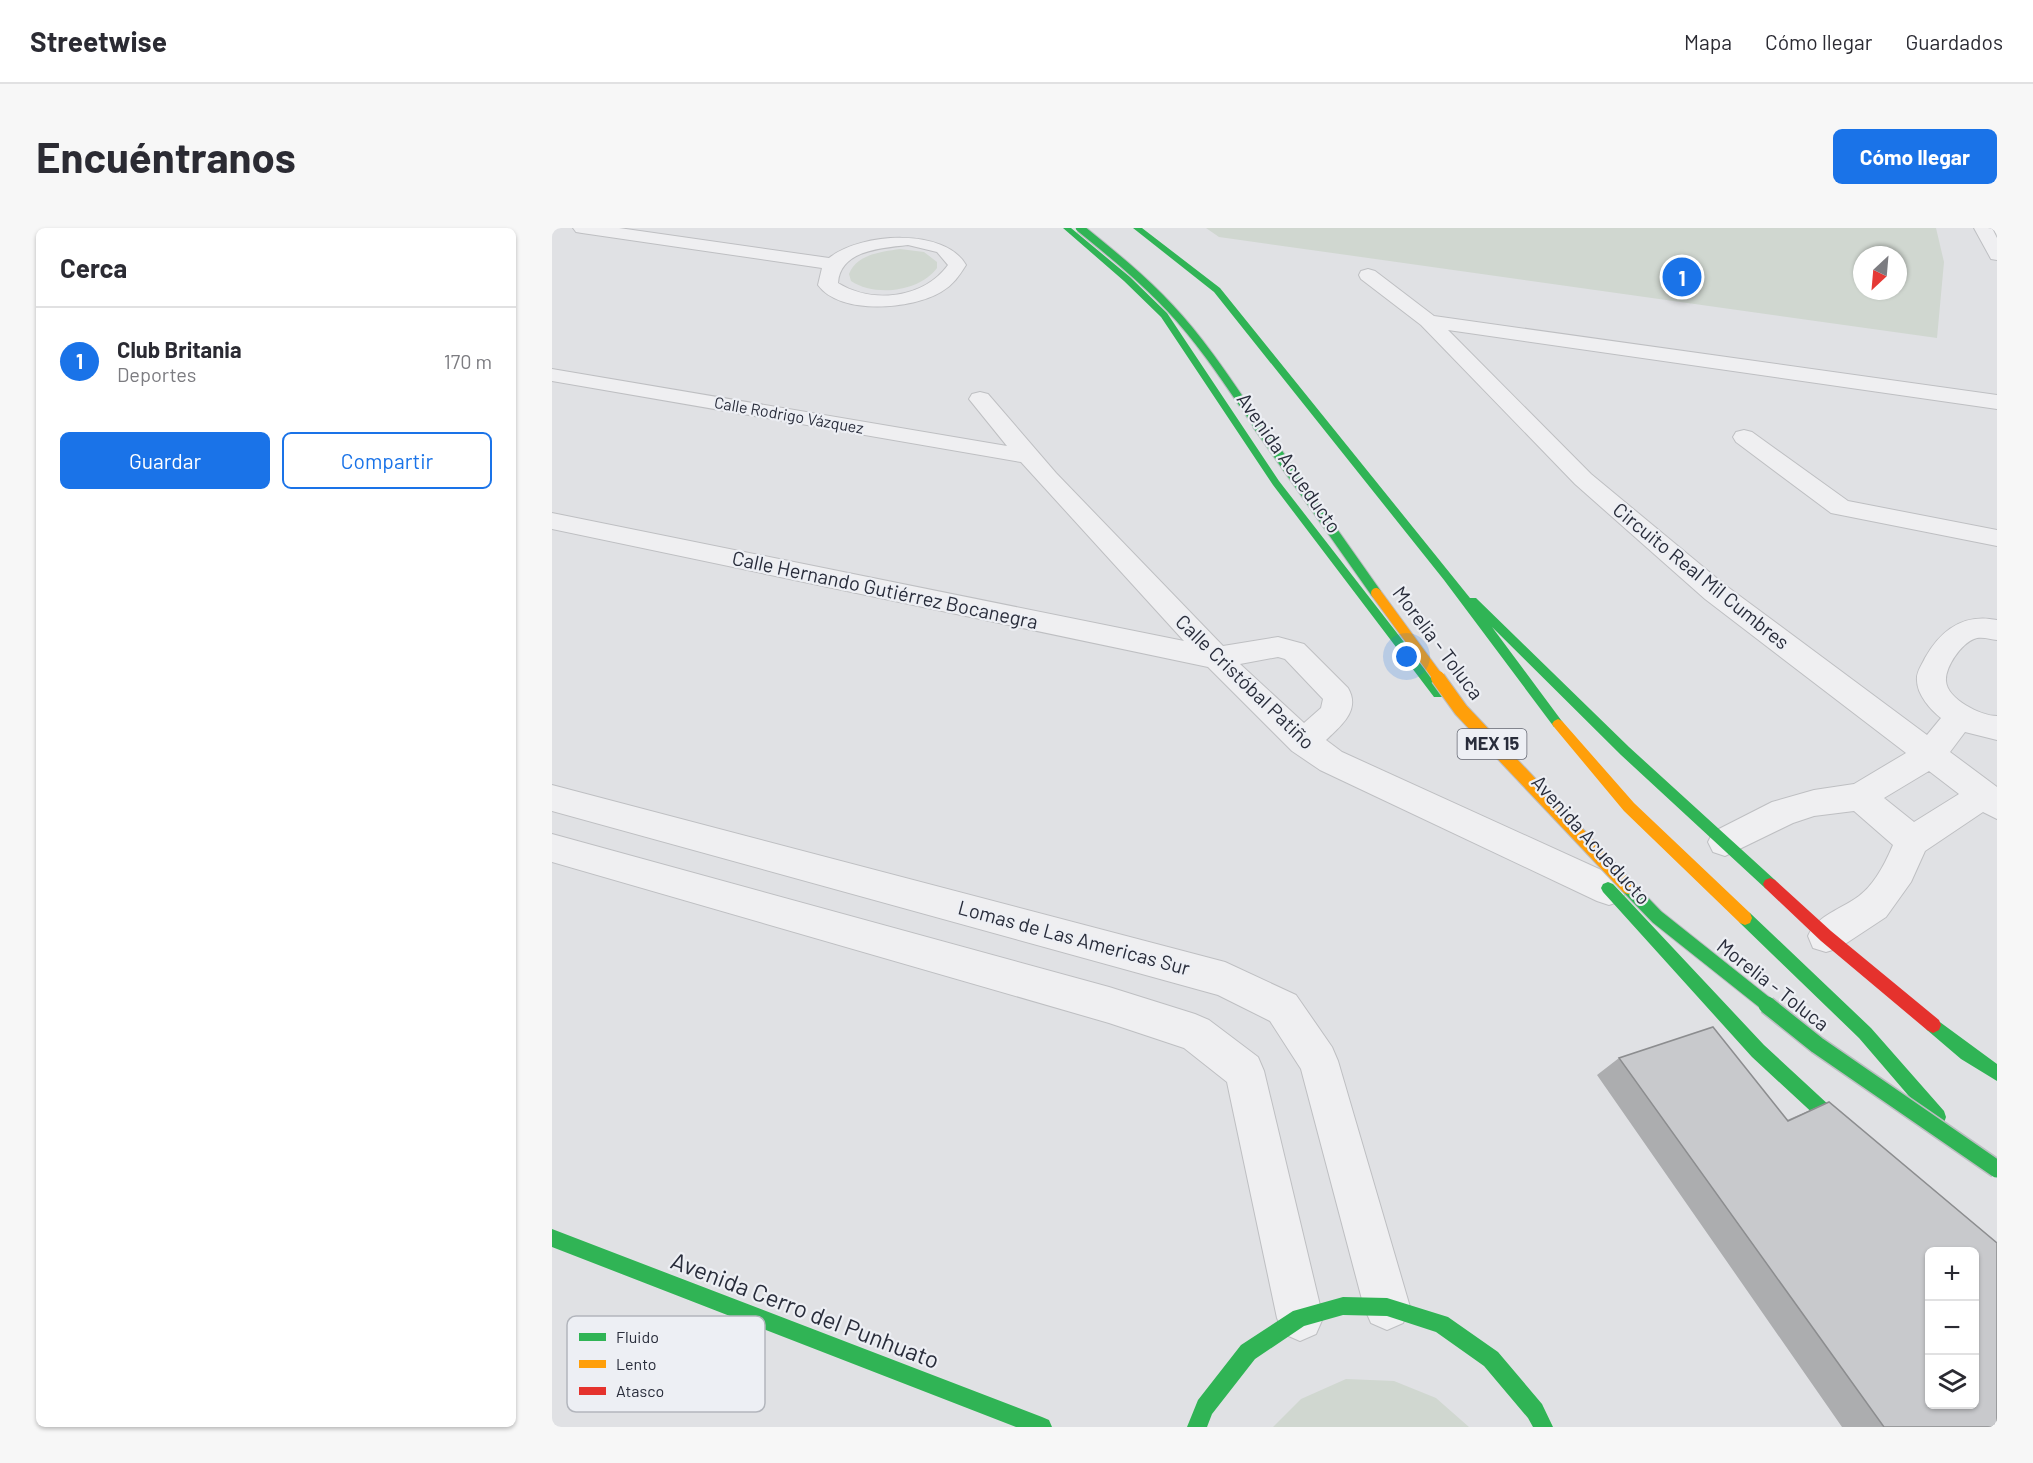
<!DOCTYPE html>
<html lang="es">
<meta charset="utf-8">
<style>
:root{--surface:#fff;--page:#f7f7f7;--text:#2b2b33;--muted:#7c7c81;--line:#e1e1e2;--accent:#1a73e8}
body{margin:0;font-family:Barlow,sans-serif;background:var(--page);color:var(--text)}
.controls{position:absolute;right:18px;bottom:18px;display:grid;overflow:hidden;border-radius:9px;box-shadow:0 2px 4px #0004}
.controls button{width:54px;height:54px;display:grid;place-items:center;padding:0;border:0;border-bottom:2px solid var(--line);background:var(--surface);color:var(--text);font:30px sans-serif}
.compass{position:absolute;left:1301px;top:18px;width:54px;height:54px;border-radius:50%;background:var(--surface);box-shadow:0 2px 4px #0004;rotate:206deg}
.you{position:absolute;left:855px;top:429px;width:21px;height:21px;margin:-15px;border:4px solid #fff;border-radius:50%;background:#1a73e8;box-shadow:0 0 0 9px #1a73e833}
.badge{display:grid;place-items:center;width:39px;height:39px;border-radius:50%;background:var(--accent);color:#fff;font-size:20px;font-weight:700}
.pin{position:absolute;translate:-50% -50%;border:3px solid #fff;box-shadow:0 2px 6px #0006}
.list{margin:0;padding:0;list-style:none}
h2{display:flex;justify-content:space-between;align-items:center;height:78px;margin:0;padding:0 24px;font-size:26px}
h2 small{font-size:20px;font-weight:400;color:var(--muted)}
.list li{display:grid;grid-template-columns:39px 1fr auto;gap:18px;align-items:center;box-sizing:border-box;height:108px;padding:0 24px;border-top:2px solid var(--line)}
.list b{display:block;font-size:22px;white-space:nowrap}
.list p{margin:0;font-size:20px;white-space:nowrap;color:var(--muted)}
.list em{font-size:20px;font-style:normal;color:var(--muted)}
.actions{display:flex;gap:12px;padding:18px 24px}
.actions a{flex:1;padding:14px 0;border:2px solid var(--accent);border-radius:9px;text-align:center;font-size:21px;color:var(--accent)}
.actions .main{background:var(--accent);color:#fff}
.icon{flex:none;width:33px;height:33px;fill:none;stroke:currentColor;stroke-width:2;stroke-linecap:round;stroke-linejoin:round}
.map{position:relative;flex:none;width:1445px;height:1199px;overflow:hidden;border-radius:9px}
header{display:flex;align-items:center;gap:36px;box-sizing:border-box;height:84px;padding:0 30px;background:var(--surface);border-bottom:2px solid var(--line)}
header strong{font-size:28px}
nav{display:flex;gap:33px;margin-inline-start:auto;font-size:21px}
.intro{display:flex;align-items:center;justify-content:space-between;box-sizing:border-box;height:144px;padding:0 36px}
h1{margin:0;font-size:42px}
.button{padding:15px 27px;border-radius:9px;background:var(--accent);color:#fff;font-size:21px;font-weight:700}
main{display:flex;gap:36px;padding:0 36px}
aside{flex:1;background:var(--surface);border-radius:9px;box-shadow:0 2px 4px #0004}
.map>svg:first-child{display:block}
.green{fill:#d0d7d0;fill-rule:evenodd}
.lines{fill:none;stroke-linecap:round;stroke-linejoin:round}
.street-casing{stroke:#bebfc2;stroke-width:2}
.street{fill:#efeff1;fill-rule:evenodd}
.fast{fill:#30b455;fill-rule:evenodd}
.slow{fill:#ff9f0a;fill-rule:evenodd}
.jam{fill:#e5322d;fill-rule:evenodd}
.fast-bridge-far3-casing{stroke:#bcbec2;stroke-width:10;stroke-linecap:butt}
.fast-bridge-far2-casing{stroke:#bcbec2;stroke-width:12;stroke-linecap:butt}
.fast-bridge-far1-casing{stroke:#bcbec2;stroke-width:16;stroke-linecap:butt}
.fast-bridge-casing{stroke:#bcbec2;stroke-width:20;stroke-linecap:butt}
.slow-bridge-far1-casing{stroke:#bcbec2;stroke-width:12;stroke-linecap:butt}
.slow-bridge-casing{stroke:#bcbec2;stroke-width:16;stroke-linecap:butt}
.fast-bridge-far3{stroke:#30b455;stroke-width:8}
.fast-bridge-far2{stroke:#30b455;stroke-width:10}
.fast-bridge-far1{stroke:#30b455;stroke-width:14}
.fast-bridge{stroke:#30b455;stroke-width:17}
.slow-bridge-far1{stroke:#ff9f0a;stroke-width:10}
.slow-bridge{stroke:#ff9f0a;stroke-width:14}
.wall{fill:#acadaf}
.building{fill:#c8c9cc;stroke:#8c8d8f;stroke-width:1.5;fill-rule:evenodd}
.labels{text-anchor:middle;stroke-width:4.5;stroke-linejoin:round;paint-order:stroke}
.far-street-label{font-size:16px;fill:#292d3b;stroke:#edeff4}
.shield{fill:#edeff4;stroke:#646772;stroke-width:1.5}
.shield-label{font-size:18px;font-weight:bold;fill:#292d3b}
.street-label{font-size:20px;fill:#292d3b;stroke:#edeff4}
.near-street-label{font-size:24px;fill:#292d3b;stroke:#edeff4}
.key{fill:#edeff4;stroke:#b2b5bc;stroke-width:1.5}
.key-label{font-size:16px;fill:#292d3b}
</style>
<header>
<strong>Streetwise</strong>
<nav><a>Mapa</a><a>Cómo llegar</a><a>Guardados</a></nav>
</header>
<div class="intro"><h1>Encuéntranos</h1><a class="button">Cómo llegar</a></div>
<main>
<aside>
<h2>Cerca<small></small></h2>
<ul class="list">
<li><span class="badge">1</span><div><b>Club Britania</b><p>Deportes</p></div><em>170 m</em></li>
</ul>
<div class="actions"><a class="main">Guardar</a><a>Compartir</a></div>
</aside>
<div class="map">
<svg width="1445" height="1199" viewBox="0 0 1445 1199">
<rect width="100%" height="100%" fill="#e0e1e4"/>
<!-- green -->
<path class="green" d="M654 0H1384L1392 34 1385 110 667 9ZM1310 27H1346V63H1310Z
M348 21 372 24 385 34V40C367 64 323 69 299 53L297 46C305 26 329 24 348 21Z
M794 1151 842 1153 884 1170 917 1199H721L749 1171Z"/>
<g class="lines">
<!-- street casing -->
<g class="street-casing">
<path id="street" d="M21 0H67L277 30C310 4 393 0 414 37 407 48 401 57 389 64 361 81 288 88 266 57L270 40 30 5 24 4ZM356 17 385 24 396 37C371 71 320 76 286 55 288 22 330 20 356 17Z
M1422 0H1440L1445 10V32L1439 31Z
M816 41 823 43 882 88 1445 167V181L896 102 1039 246 1173 357 1375 507 1389 490C1379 482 1365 467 1365 452 1364 444 1370 437 1373 430 1389 402 1411 385 1445 392V412C1438 411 1428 408 1422 411 1409 416 1393 439 1394 453 1395 471 1429 488 1445 488V512L1413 504 1398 524 1445 559V591L1431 584 1373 623 1359 654 1334 689 1287 720 1274 724 1261 720 1256 708C1265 687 1290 681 1307 668 1322 657 1334 634 1341 617L1302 583 1262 588 1241 595 1173 628 1161 624 1156 614 1161 604 1220 574 1262 562 1302 556 1354 525 1153 371 1023 256 869 97 809 51 807 47 809 43ZM1377 543 1407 566 1362 594 1332 570Z
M0 141 455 218 417 171 420 166 428 164 436 166 504 245 671 418 726 409 752 416 796 460C809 482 789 498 774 512L790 524 1069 651 1074 662 1069 673 1057 677 1045 673 768 542 740 523 656 439 0 301V285L632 413 469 234 0 153ZM726 429 733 431 771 471 769 480 752 495 688 436Z
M1192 202 1200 204 1296 273 1445 302V318L1279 285 1184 214 1181 209 1184 204Z
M0 557 673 734 744 767 780 819 786 833 858 1079 851 1095 835 1102 819 1095 812 1079 749 841 718 793 666 767 0 583Z
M0 606 557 759 643 786 657 792 706 829 712 843 771 1090 764 1106 748 1113 732 1106 725 1090 675 854 632 820 557 795 0 634Z"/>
</g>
<!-- street -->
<use href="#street" class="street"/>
<!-- fast -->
<path class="fast" d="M511 0H519L578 49 615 85 727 253 890 463 892 466 890 469H882L721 257 609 89 572 53Z
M581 0H590L668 60 918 370H924L1077 519 1223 652 1225 656 1223 660 1218 662 1213 660 1069 527 940 399 1012 496 1010 499H1002L892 352 662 64Z
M1056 654 1061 656 1212 817 1305 903 1307 909 1305 915 1299 917 1293 915 1200 829 1051 664 1049 660 1051 656Z
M1193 683 1198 685 1319 800 1392 883 1394 889 1392 895 1386 897 1380 895 1307 810 1188 695 1186 690 1188 685Z
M1381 789 1445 836V853L1409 831 1375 802 1373 797 1375 792Z
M0 1001 490 1189 497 1192 500 1199H464L0 1019Z
M791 1069 835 1070 896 1089 946 1124 990 1176 1001 1199H981L976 1190 932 1138 884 1104 835 1088 791 1087 752 1098 703 1131 660 1186 655 1199H635L646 1172 689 1117 741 1083Z"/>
<!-- slow -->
<path class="slow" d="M1006 491 1010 493 1082 575 1198 685 1200 690 1198 695 1193 697 1188 695 1072 583 1002 499 1000 496 1002 493Z"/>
<!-- jam -->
<path class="jam" d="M1218 650 1223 652 1279 703 1387 792 1389 797 1387 802 1381 805 1375 802 1269 713 1213 660 1211 656 1213 652Z"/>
<!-- fast-bridge-far3 casing -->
<g class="fast-bridge-far3-casing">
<path id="fast-bridge-far3" d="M528 0C559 25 590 50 618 80 651 115 678 157 706 198"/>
</g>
<!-- fast-bridge-far2 casing -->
<g class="fast-bridge-far2-casing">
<path id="fast-bridge-far2" d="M705 196 824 365"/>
</g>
<!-- fast-bridge-far1 casing -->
<g class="fast-bridge-far1-casing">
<path id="fast-bridge-far1" d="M1076 659 1105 689 1217 778"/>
</g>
<!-- fast-bridge casing -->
<g class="fast-bridge-casing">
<path id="fast-bridge" d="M1215 777 1265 817 1445 941"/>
</g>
<!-- slow-bridge-far1 casing -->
<g class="slow-bridge-far1-casing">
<path id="slow-bridge-far1" d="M824 365 887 451"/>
</g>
<!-- slow-bridge casing -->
<g class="slow-bridge-casing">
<path id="slow-bridge" d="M886 450 909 482 1076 659"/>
</g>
<!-- fast-bridge-far3 -->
<use href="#fast-bridge-far3" class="fast-bridge-far3"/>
<!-- fast-bridge-far2 -->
<use href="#fast-bridge-far2" class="fast-bridge-far2"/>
<!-- fast-bridge-far1 -->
<use href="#fast-bridge-far1" class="fast-bridge-far1"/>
<!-- fast-bridge -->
<use href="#fast-bridge" class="fast-bridge"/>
<!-- slow-bridge-far1 -->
<use href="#slow-bridge-far1" class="slow-bridge-far1"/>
<!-- slow-bridge -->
<use href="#slow-bridge" class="slow-bridge"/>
</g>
<!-- wall -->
<path class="wall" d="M1067 830 1235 892 1277 874 1445 1199H1290L1045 847Z"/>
<!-- building -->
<path class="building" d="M1161 799 1236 893 1277 874 1445 1015V1199H1332L1067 830ZM1377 1023H1422V1176H1377Z"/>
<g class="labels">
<!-- far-street labels -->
<g class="far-street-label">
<text transform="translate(237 187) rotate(10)" y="6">Calle Rodrigo Vázquez</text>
</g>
<!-- shield labels -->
<rect class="shield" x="905.5" y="501" width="69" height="30" rx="4.5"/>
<g class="shield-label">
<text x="940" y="522">MEX 15</text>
</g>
<!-- street labels -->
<g class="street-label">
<text transform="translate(737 235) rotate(55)" y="7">Avenida Acueducto</text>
<text transform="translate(1149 348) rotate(39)" y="7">Circuito Real Mil Cumbres</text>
<text transform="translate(333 362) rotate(12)" y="7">Calle Hernando Gutiérrez Bocanegra</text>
<text transform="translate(886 415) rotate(53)" y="7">Morelia - Toluca</text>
<text transform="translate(693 454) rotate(44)" y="7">Calle Cristóbal Patiño</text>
<text transform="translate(1039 612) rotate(48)" y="7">Avenida Acueducto</text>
<text transform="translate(522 710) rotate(15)" y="7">Lomas de Las Americas Sur</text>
<text transform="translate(1221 757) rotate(38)" y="7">Morelia - Toluca</text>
</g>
<!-- near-street labels -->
<g class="near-street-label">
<text transform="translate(253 1083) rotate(21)" y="8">Avenida Cerro del Punhuato</text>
</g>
</g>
<!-- legend -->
<rect x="15" y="1088" width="198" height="96" rx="9" class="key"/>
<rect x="27" y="1105" width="27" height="8" fill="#30b455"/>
<rect x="27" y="1132" width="27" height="8" fill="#ff9f0a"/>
<rect x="27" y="1159" width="27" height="8" fill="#e5322d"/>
<g class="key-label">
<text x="64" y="1115">Fluido</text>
<text x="64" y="1142">Lento</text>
<text x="64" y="1169">Atasco</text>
</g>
</svg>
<div class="controls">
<button>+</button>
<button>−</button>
<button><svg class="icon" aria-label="layers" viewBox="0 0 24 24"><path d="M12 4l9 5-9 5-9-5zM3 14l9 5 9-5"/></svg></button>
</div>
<svg class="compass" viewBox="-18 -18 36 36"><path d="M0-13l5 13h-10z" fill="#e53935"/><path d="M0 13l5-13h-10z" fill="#7c7c81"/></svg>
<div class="you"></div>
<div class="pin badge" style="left:1130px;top:49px">1</div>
</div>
</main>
